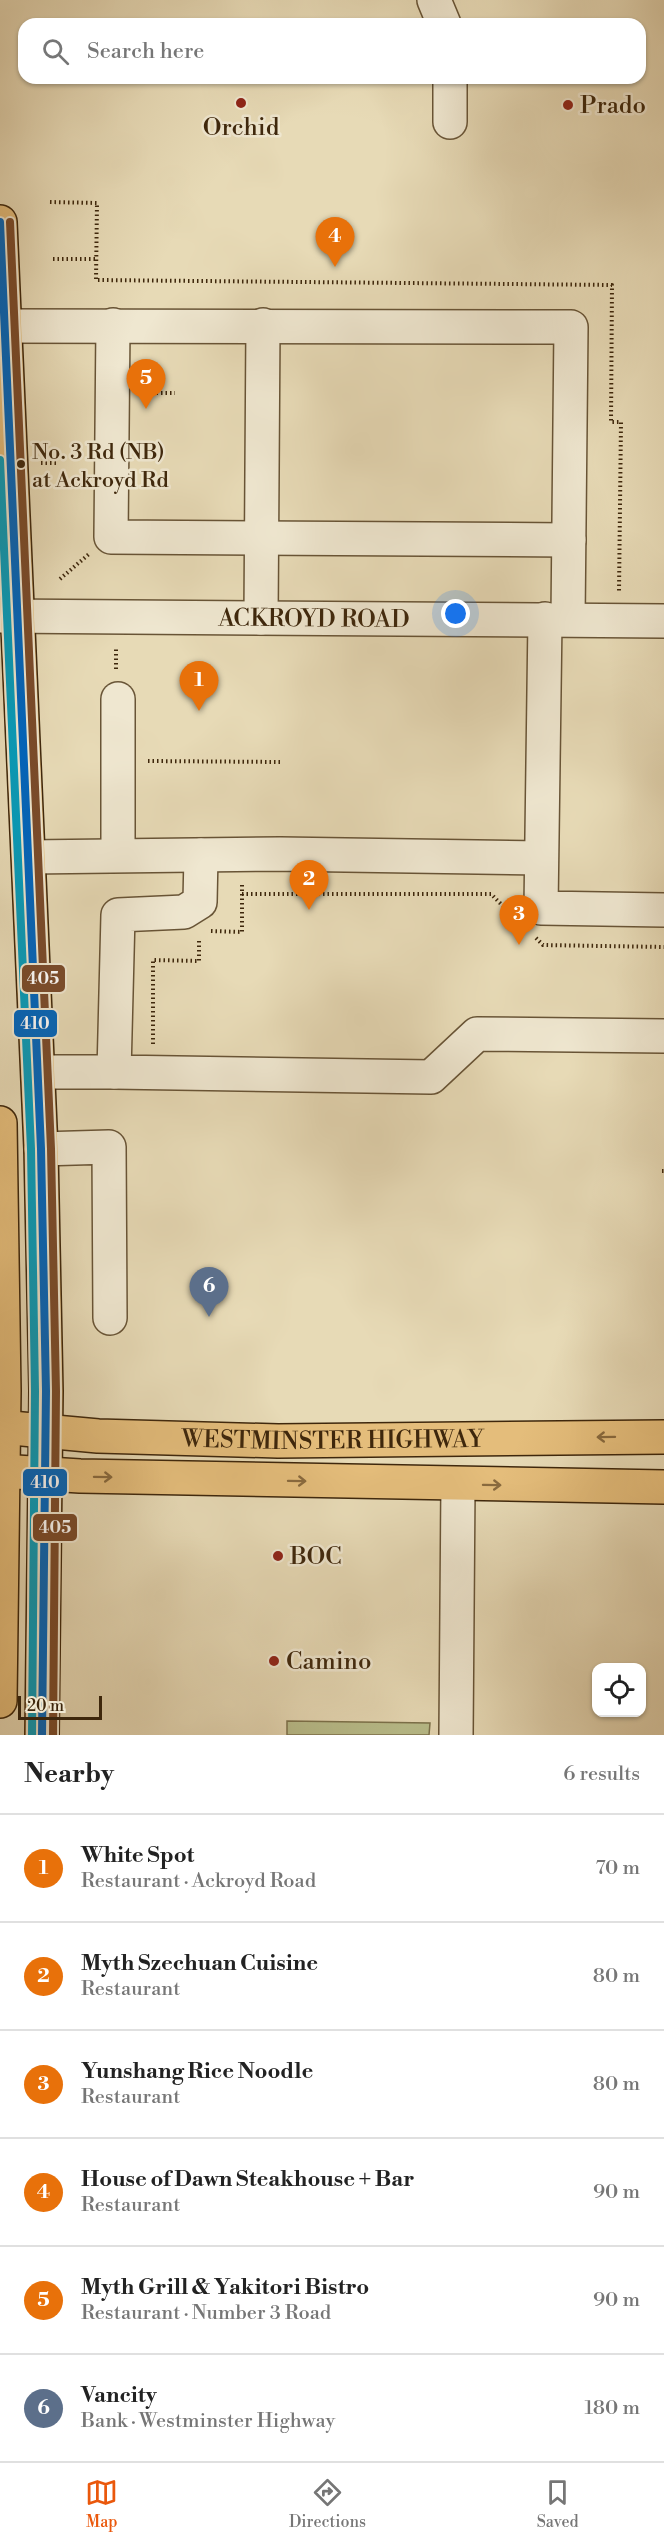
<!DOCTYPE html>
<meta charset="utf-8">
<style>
:root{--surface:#fff;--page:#f2f2f2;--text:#222;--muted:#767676;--line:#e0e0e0;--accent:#ea580c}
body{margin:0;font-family:"Libre Bodoni",serif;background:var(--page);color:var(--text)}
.controls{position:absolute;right:18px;bottom:18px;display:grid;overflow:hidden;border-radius:12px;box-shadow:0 2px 4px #0004}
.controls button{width:54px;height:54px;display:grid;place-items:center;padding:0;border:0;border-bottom:2px solid var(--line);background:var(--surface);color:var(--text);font:30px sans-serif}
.scale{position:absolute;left:18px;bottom:15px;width:84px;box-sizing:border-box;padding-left:6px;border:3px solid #3e270c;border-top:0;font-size:16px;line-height:21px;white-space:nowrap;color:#3e270c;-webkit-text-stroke:4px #efe7d0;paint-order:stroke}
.you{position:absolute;left:456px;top:614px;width:21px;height:21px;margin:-15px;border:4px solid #fff;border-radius:50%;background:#1a73e8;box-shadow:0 0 0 9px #1a73e833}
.badge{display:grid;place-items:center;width:39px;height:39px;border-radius:50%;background:var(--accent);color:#fff;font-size:20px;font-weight:700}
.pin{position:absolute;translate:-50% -50px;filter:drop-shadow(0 2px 3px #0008)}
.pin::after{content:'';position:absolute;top:32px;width:21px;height:18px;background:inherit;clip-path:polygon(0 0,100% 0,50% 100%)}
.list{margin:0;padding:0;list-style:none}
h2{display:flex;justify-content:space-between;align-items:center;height:78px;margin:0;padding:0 24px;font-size:26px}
h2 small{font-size:20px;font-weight:400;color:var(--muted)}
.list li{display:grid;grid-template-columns:39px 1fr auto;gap:18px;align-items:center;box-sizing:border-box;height:108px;padding:0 24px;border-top:2px solid var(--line)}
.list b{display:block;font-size:22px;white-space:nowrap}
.list p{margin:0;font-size:20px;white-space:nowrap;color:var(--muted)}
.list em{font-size:20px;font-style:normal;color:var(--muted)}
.icon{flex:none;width:33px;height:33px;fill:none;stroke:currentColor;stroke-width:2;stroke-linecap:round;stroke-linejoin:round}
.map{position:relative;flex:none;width:664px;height:1735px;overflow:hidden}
.search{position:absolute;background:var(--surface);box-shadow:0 2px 4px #0004;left:18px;right:18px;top:18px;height:66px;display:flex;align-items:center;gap:15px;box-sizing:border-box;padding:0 21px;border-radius:18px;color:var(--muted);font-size:22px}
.sheet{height:726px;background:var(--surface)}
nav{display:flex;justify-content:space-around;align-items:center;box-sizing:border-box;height:84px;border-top:2px solid var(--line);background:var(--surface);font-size:16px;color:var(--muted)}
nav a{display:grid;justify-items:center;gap:3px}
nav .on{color:var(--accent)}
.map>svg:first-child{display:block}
.green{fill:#b9be8c;stroke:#7c724c;stroke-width:1.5}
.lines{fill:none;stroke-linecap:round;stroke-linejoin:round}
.minor-casing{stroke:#685436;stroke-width:36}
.major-casing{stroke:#3e270c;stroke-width:36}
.path{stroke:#3e270c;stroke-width:4;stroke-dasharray:1.5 3;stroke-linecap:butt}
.minor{stroke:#efe7d0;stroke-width:33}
.major{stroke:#e4bd7b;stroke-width:33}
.bus-1-casing{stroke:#efe7d0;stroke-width:12}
.bus-2-casing{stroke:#efe7d0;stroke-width:12}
.bus-3-casing{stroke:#efe7d0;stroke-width:12}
.bus-1{stroke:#0065bd;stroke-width:8}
.bus-2{stroke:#069cbb;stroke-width:8}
.bus-3{stroke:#7a4b2a;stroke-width:8}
.oneway{stroke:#896a3e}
.poi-dot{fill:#8f2418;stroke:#efe7d0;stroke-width:2}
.bus-dot{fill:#3e270c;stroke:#efe7d0;stroke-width:2}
.labels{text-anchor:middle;stroke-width:5;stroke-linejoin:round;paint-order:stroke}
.bus-label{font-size:22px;fill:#3e270c;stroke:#efe7d0;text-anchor:start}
.poi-label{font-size:24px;fill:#3e270c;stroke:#efe7d0;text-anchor:start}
.street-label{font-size:24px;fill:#3e270c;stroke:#efe7d0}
.line-badge{stroke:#efe7d0;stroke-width:2}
.badge-label{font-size:16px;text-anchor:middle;font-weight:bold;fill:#fff}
</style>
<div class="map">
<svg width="664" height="1735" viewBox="0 0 664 1735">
<rect width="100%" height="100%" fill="#e7dab6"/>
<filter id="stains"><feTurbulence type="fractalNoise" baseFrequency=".00333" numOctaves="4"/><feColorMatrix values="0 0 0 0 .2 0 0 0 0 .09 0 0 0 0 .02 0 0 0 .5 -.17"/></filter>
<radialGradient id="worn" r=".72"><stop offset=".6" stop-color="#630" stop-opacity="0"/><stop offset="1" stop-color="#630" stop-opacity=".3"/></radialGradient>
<!-- green -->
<path class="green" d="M287 1721 430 1723 429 1735H287Z"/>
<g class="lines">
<!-- minor casing -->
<g class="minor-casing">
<g id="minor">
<path d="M434 0 444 24"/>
<path d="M450 122V78"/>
<path d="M113 325 111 537 569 540"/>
<path d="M5 326 571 327 568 619"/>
<path id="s1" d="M0 616 664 621"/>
<path d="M261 618 263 325"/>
<path d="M545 619 541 908 664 910"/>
<path d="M118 699V855"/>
<path d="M201 855 200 902 184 912 118 915 114 1072 431 1077 477 1034 664 1036"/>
<path d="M29 857 280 854 541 858"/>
<path d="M38 1072H114"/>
<path d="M41 1149 109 1147 110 1318"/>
<path d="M456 1735 458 1485"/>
</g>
</g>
<!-- major casing -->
<g class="major-casing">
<g id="major">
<path d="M0 222 41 1149 46 1391 42 1735"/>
<path d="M0 1123 4 1391 0 1701"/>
<path id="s2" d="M0 1427 98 1436 278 1441 664 1437"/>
<path d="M0 1471 80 1476 664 1487"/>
</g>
</g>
<!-- path -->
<path class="path" d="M50 202 97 203 96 280 612 285 611 422H621L619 591
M53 259H96
M143 393H175
M41 463H57
M60 579 89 554
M116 669V647
M148 761 281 762
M242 885V894H491L511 914
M211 931 242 932V894
M536 938 543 945 664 947
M153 1044V960L199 961V939
M662 1171H664"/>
<!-- minor -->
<use href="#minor" class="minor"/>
<!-- major -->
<use href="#major" class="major"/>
<!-- bus-1 casing -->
<g class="bus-1-casing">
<path id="bus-1" d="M0 222 41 1149 46 1391 42 1735"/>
</g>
<!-- bus-2 casing -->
<g class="bus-2-casing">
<path id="bus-2" d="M0 460 31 1149 35 1391 32 1735"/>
</g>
<!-- bus-3 casing -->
<g class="bus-3-casing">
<path id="bus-3" d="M10 222 51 1149 56 1391 53 1735"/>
</g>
<!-- bus-1 -->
<use href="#bus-1" class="bus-1"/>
<!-- bus-2 -->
<use href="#bus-2" class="bus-2"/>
<!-- bus-3 -->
<use href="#bus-3" class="bus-3"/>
</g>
<!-- one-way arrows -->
<defs><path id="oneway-shaft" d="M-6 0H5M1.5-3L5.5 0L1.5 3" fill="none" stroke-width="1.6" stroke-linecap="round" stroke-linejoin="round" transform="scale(1.5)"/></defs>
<g class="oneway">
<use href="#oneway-shaft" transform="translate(606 1437) rotate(179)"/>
<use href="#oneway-shaft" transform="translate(103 1477) rotate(1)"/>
<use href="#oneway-shaft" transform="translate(297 1481) rotate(1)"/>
<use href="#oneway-shaft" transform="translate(492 1485) rotate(1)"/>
</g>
<!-- markers -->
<g class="poi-dot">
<circle cx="241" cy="103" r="6"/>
<circle cx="568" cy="105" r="6"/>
<circle cx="278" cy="1556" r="6"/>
<circle cx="274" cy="1661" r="6"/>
</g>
<circle class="bus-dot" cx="21" cy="464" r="5"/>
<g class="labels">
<!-- bus labels -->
<g class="bus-label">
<text x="32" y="459">No. 3 Rd (NB)<tspan x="32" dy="28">at Ackroyd Rd</tspan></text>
</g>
<!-- poi labels -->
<g class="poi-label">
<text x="580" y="113">Prado</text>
<text x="241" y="135" text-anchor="middle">Orchid</text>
<text x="290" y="1564">BOC</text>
<text x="286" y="1669">Camino</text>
</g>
<!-- street labels -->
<g class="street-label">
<text dy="8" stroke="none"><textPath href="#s1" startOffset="314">ACKROYD ROAD</textPath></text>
<text dy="8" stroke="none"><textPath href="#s2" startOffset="333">WESTMINSTER HIGHWAY</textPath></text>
</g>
</g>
<g class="line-badge">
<rect x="21" y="964" width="45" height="29" rx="6" fill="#7a4b2a"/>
<rect x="13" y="1009" width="45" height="29" rx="6" fill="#0065bd"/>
<rect x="22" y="1468" width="46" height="29" rx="6" fill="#0065bd"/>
<rect x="32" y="1513" width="46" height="29" rx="6" fill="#7a4b2a"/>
</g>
<g class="badge-label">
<text x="43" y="984">405</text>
<text x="35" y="1029">410</text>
<text x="45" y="1488">410</text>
<text x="55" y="1533">405</text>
</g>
<rect width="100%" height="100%" filter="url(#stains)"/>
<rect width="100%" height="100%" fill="url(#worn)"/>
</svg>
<div class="controls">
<button><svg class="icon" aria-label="locate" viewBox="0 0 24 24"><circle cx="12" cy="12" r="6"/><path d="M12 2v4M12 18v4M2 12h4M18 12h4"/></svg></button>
</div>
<div class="scale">20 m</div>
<div class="you"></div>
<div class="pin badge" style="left:199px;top:711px;background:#e8710a">1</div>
<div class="pin badge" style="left:309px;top:910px;background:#e8710a">2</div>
<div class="pin badge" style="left:519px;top:945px;background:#e8710a">3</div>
<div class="pin badge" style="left:335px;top:267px;background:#e8710a">4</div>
<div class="pin badge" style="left:146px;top:409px;background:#e8710a">5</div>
<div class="pin badge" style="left:209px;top:1317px;background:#5c6f8a">6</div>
<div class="search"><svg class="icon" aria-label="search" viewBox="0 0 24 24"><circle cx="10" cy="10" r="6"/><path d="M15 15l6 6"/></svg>Search here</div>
</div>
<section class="sheet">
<h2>Nearby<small>6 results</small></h2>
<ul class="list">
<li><span class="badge" style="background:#e8710a">1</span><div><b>White Spot</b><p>Restaurant · Ackroyd Road</p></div><em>70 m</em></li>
<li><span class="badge" style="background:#e8710a">2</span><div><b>Myth Szechuan Cuisine</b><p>Restaurant</p></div><em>80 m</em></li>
<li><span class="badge" style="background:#e8710a">3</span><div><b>Yunshang Rice Noodle</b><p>Restaurant</p></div><em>80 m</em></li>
<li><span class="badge" style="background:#e8710a">4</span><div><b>House of Dawn Steakhouse + Bar</b><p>Restaurant</p></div><em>90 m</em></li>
<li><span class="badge" style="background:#e8710a">5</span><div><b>Myth Grill &amp; Yakitori Bistro</b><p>Restaurant · Number 3 Road</p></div><em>90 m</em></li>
<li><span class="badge" style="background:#5c6f8a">6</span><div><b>Vancity</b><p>Bank · Westminster Highway</p></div><em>180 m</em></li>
</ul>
</section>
<nav>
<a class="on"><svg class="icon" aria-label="map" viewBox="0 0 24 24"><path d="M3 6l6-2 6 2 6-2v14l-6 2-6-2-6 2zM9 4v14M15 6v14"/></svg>Map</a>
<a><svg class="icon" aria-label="directions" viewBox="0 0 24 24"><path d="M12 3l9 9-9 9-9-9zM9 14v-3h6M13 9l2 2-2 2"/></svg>Directions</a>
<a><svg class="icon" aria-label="saved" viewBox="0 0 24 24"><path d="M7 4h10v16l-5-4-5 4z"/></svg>Saved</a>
</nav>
